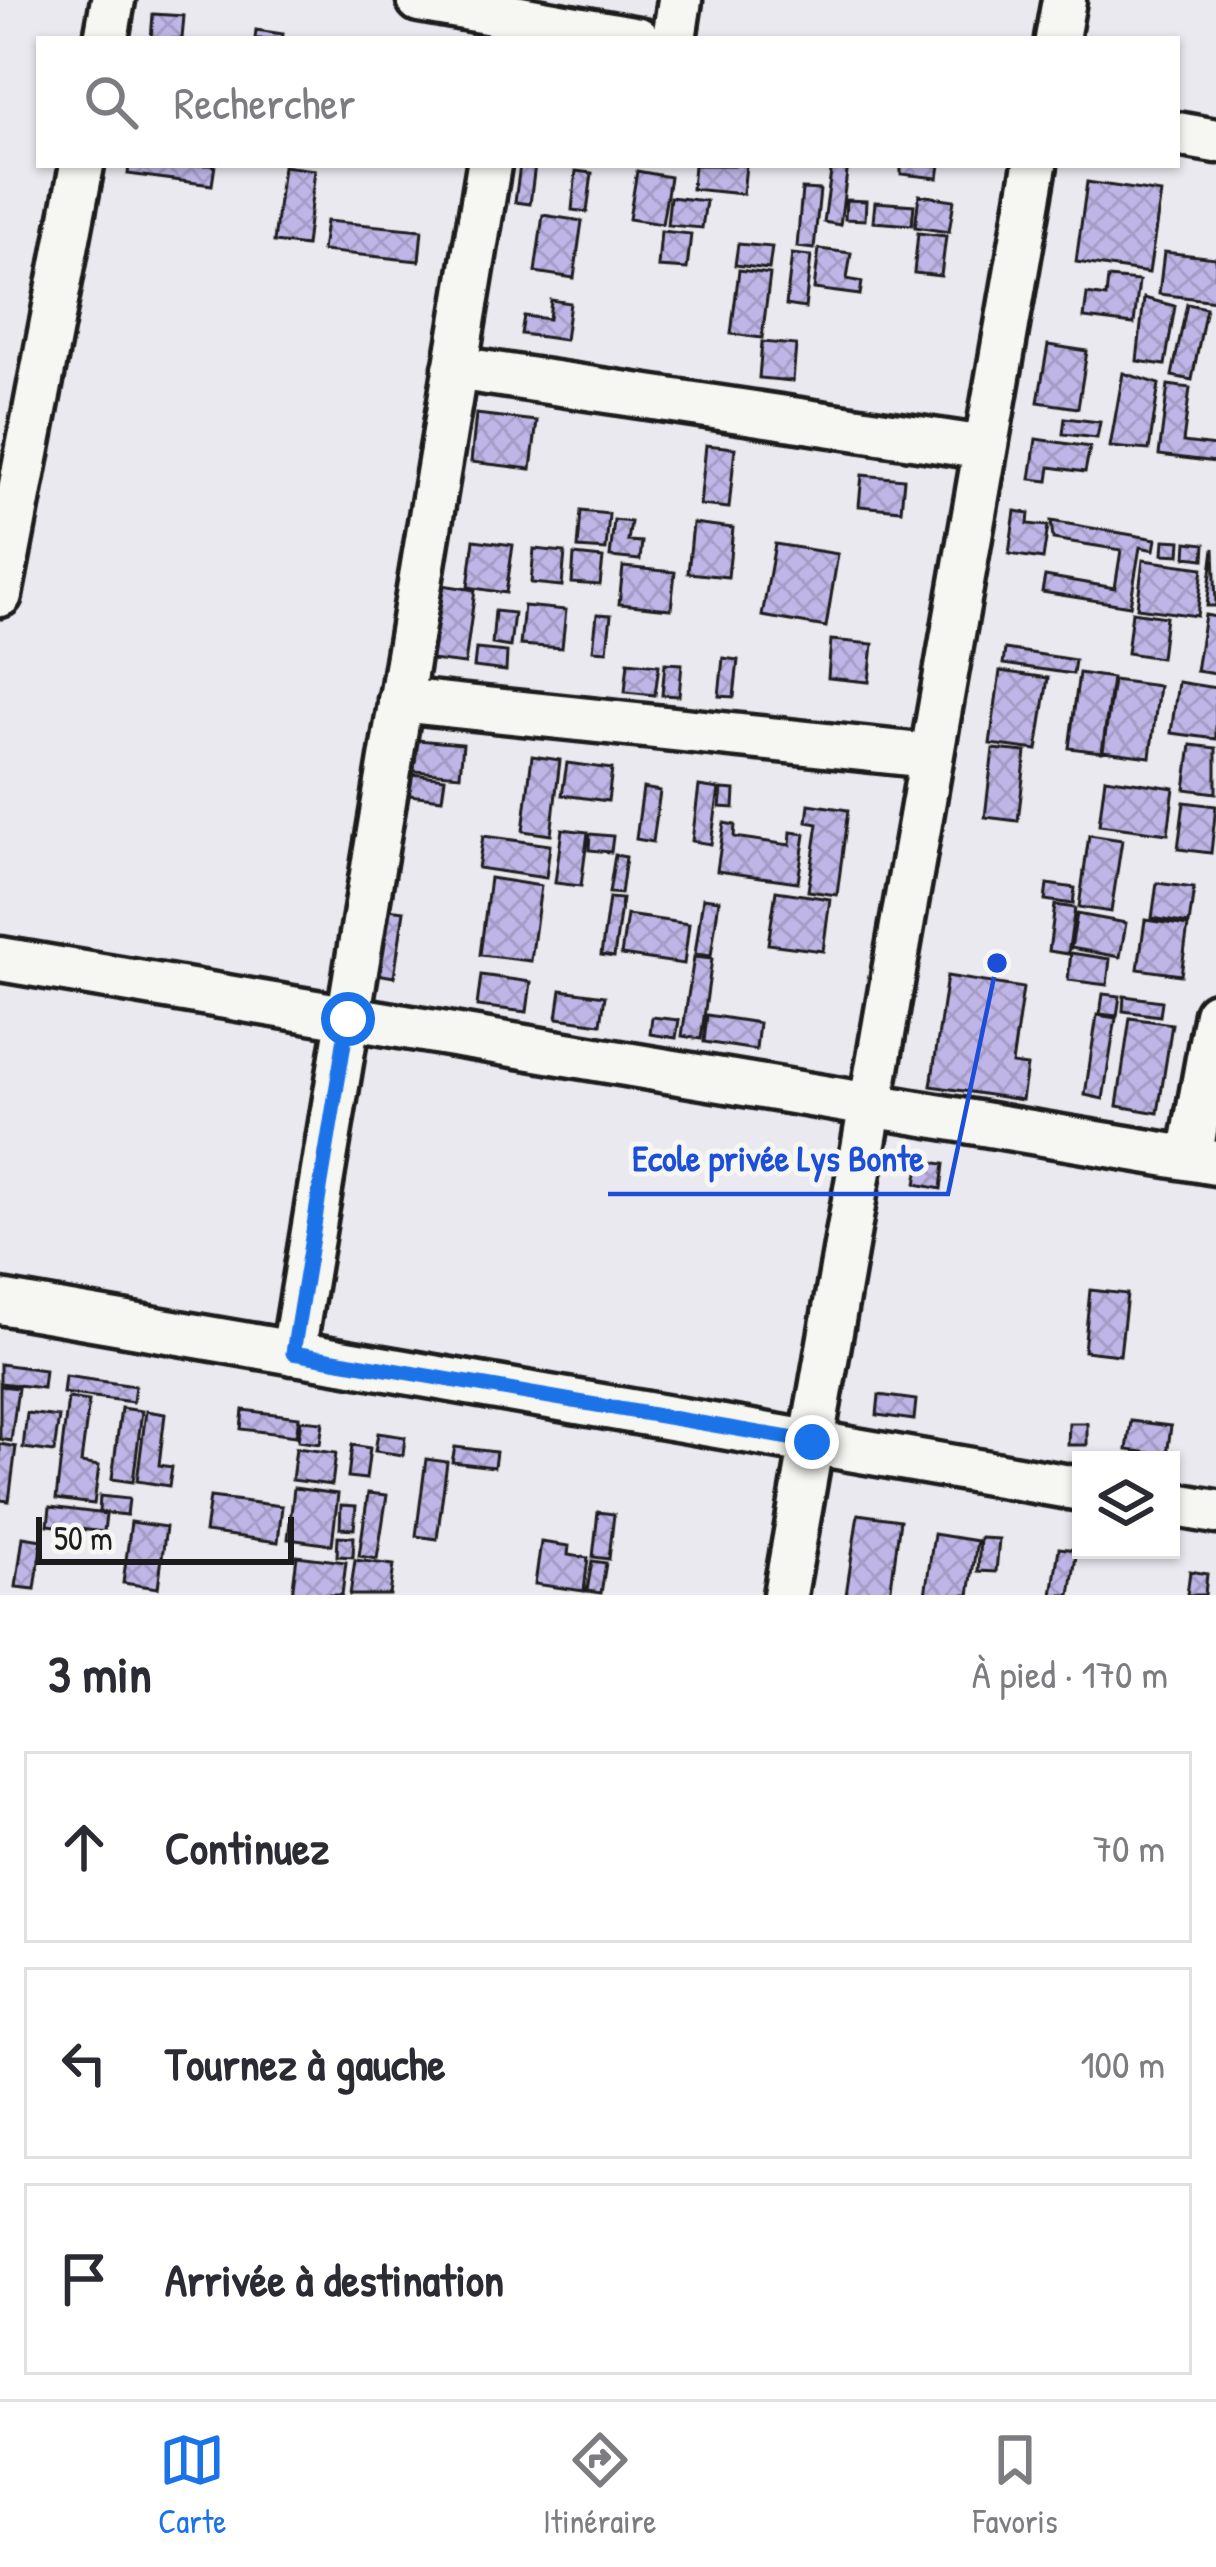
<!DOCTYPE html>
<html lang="fr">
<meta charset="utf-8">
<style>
:root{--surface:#fff;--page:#f2f2f3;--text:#2b2b33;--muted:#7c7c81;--line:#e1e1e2;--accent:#1a73e8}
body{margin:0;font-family:"Patrick Hand",sans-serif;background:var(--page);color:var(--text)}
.controls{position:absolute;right:36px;bottom:36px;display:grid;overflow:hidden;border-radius:0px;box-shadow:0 3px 9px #0004}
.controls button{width:108px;height:108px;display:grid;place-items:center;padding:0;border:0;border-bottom:3px solid var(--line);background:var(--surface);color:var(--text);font:60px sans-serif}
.scale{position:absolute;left:36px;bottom:30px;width:258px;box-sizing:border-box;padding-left:12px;border:6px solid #1c1c1c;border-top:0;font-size:33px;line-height:42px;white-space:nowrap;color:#1c1c1c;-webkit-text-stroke:9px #f6f6f2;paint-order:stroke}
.stop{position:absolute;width:36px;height:36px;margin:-27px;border:9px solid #1a73e8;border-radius:50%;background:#fff}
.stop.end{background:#1a73e8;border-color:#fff;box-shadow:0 3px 12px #0008}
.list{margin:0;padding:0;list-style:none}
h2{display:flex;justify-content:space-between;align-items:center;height:156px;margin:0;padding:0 48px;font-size:51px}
h2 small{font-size:39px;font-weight:400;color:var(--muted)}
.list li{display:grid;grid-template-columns:78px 1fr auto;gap:36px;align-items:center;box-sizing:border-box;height:192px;margin:0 24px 24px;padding:0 24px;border:3px solid var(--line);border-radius:0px}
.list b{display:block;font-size:45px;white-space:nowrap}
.list em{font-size:39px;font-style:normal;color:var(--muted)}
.icon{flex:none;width:66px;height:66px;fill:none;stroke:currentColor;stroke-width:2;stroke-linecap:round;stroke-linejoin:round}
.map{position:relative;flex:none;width:1216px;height:1595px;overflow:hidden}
.search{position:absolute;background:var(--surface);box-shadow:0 3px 9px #0004;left:36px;right:36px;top:36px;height:132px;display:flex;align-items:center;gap:30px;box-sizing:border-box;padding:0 42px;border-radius:0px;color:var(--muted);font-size:45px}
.sheet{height:804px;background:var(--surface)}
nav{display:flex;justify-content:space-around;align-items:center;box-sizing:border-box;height:168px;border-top:3px solid var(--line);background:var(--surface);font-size:33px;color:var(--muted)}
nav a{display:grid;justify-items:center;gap:6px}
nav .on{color:var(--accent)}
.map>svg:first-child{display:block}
.building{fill:url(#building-cross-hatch);stroke:#1c1c1c;stroke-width:3}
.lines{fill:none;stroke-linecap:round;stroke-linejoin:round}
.minor-casing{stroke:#1c1c1c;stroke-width:51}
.minor{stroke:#f6f6f2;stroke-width:42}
.route{stroke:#1a73e8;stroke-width:15}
.leader{fill:none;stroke:#1d4ed8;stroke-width:4.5}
.callout-dot{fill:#1d4ed8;stroke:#f6f6f2;stroke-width:4.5}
.callout-label{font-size:36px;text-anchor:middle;font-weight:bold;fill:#1d4ed8;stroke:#f6f6f2;stroke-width:10;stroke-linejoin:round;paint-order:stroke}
</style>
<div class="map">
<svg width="1216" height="1595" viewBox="0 0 1216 1595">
<defs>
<pattern id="building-cross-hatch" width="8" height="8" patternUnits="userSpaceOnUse" patternTransform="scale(3)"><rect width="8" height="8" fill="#bfb6e7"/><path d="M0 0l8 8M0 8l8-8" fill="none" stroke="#a49cc6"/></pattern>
</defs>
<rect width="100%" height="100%" fill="#ebe9f0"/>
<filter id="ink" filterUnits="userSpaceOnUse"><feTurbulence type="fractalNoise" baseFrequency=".00833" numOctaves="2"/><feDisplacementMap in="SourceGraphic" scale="24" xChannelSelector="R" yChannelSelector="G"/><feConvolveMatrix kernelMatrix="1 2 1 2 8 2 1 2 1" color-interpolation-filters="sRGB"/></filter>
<g filter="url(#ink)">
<!-- building -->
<path class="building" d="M153 14 184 16 182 39H151Z
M256 30 283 34 282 39H255Z
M129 165H215L212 185 128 174Z
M520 165H535L530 204 515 202Z
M694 165H746L743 194 692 189Z
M832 165H848L840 225 824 222Z
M901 165H940L938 178 901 174Z
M283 166 315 170 306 246 274 242Z
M576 171 592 173 587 212 572 210Z
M637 171 670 177 662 224 629 219Z
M1087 182 1161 193 1149 273 1076 262Z
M802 189 820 190 814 249 797 247Z
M919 195 954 200 949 232 915 227Z
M670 197 706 201 702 228 667 225Z
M846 200 866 201 865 220 845 219Z
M875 202 914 205 912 225 873 222Z
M543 215 582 221 574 278 535 272Z
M326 221 422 230 419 261 322 251Z
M661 231 691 234 687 269 658 267Z
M918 233 946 236 941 276 914 273Z
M738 244 772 247 769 269 735 265Z
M819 249 851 253 847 279 862 282 860 295 814 289Z
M1164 252 1216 258V301L1159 294Z
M792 254 811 256 805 308 786 305Z
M739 270 770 274 762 338 731 334Z
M1108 278 1139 281 1134 324 1084 318 1087 294 1106 297Z
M1144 298 1175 306 1165 365 1137 361Z
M551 300 570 303 565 340 521 334 524 316 549 319Z
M1187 304 1206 308 1192 380 1172 376Z
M762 342 796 345 793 381 759 378Z
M1048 345 1087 351 1078 408 1038 402Z
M1123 373 1159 384 1149 450 1110 447Z
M1168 385 1190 388 1183 442 1216 446V462L1159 455Z
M476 414 537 421 531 469 471 462Z
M1065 418 1100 422 1097 438 1063 434Z
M1036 439 1090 447 1085 472 1050 467 1048 481 1030 479Z
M706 445 735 448 729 508 700 505Z
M862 475 904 479 901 510 859 506Z
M581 511 609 514 606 550 578 548Z
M1015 511 1029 513 1028 524 1048 526 1043 559 1009 554Z
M614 520 631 522 628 541 642 542 640 560 610 557Z
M1051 521 1156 539 1154 550 1140 547 1130 606 1042 592 1045 576 1115 588 1121 550 1053 539Z
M693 523 733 528 728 577 688 573Z
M474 540 513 545 506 593 468 587Z
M1164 540 1181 541 1180 555 1163 554Z
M1187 542 1205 544 1204 559 1186 557Z
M775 544 838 554 826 627 762 616Z
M1214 548 1216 606H1207Z
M534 549 565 552 562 586 531 583Z
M574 555 603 558 600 585 572 583Z
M1143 560 1203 568 1197 616 1137 608Z
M623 567 675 572 671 609 619 604Z
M442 585 475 590 465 664 431 660Z
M524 606 566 610 562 648 520 645Z
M495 611 514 613 510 647 492 644Z
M1132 612 1166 617 1161 658 1127 653Z
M597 614 611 615 607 651 593 650Z
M1205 615 1216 617V674L1196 671Z
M831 640 873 644 869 682 828 678Z
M476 649 507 652 506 671 474 667Z
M1005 649 1075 660 1073 674 1003 664Z
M723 658 738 660 734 697 719 696Z
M628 662 659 665 655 695 625 692Z
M665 663 682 664 679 696 662 695Z
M1000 671 1048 678 1037 750 990 744Z
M1079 673 1112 678 1102 752 1069 748Z
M1113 680 1159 686 1150 757 1103 751Z
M1178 682 1216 688V739L1171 733Z
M417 740 463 744 460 775 414 771Z
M1191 745 1216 748V793L1185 789Z
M993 749 1026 752 1018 821 985 817Z
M532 756 560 760 551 835 523 831Z
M567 763 612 769 608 801 562 795Z
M412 774 445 778 442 799 409 795Z
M1105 778 1174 788 1168 834 1099 825Z
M699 786 719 789 711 844 692 841Z
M643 788 660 791 653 842 636 839Z
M722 789 735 790 734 808 720 807Z
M1184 802 1216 806 1211 853 1178 849Z
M809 804 848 810 837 895 808 891 818 824 807 822Z
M724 823 735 825 734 837 790 845 791 832 805 834 798 882 717 871Z
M562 829 588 832 581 886 555 883Z
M590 834 613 836 611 852 589 850Z
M1089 835 1122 840 1111 912 1079 907Z
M483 836 550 845 546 878 478 868Z
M615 855 626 857 621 894 609 893Z
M490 878 541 886 531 961 480 955Z
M1157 883 1194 888 1189 924 1152 918Z
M1047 884 1075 888 1073 904 1045 900Z
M776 891 830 899 823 951 768 944Z
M609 898 622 899 614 957 601 955Z
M703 898 719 900 711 956 695 954Z
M1055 905 1075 908 1068 954 1049 951Z
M388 909 404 911 394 977 377 974Z
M1077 914 1126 923 1120 957 1071 948Z
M627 915 689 924 684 964 621 955Z
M1145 920 1188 926 1181 975 1138 969Z
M1071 953 1110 959 1107 985 1068 980Z
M694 957 712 959 701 1039 682 1036Z
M481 975 531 982 527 1012 477 1006Z
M947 976 1023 988 1012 1064 1027 1066 1022 1100 931 1086Z
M561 990 605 996 601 1024 557 1018Z
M1103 994 1120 996 1117 1016 1100 1014Z
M1124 996 1162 1001 1160 1016 1123 1011Z
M707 1015 759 1023 756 1050 704 1042Z
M1097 1015 1116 1018 1103 1099 1085 1095Z
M652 1017 679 1020 676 1038 650 1034Z
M1130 1018 1172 1024 1158 1113 1117 1106Z
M920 1161 944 1164 941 1189 916 1184Z
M1090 1290 1127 1294 1120 1355 1084 1351Z
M0 1364 45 1370 43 1388 0 1383Z
M65 1376 135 1386 133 1402 63 1393Z
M0 1386 18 1388 11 1441 0 1439Z
M879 1395 916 1400 914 1420 877 1415Z
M68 1398 89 1401 81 1463 99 1466 94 1504 56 1499Z
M121 1408 142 1411 133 1482 112 1479Z
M243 1410 299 1417 296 1436 241 1429Z
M146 1411 165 1414 159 1465 172 1467 169 1486 137 1481Z
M27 1413 59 1417 54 1452 23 1448Z
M301 1420 323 1422 320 1444 298 1441Z
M1131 1421 1171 1426 1167 1455 1127 1450Z
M1069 1423H1087V1445H1068Z
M378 1433 405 1437 403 1455 375 1451Z
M0 1444 16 1447 9 1501 0 1500Z
M352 1445 370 1448 366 1479 348 1477Z
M455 1447 496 1452 494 1467 452 1462Z
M296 1448 336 1453 332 1485 292 1480Z
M426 1459 447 1462 437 1539 416 1536Z
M294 1488 338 1494 332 1545 288 1539Z
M368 1493 387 1495 377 1559 359 1556Z
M100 1496 129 1499 127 1515 99 1512Z
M210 1497 282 1506 278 1542 205 1532Z
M341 1505 356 1506 354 1529 340 1528Z
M50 1507 106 1514 104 1532 48 1525Z
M598 1512 614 1514 609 1559 593 1557Z
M858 1514 900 1520 890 1595H846Z
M131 1522 166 1527 158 1588 123 1583Z
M934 1534 977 1541 969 1595H925Z
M338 1536 354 1537 353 1557 337 1556Z
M23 1537 42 1540 35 1589 16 1587Z
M980 1538 999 1539 996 1572 978 1571Z
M541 1542 569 1546 568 1555 588 1558 584 1591 535 1584Z
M1059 1548 1077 1550 1070 1595H1052Z
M297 1556 346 1562 342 1595H292Z
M355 1560 394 1565 390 1595H350Z
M592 1561 606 1563 601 1593 587 1591Z
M1190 1571 1207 1574 1205 1595H1187Z"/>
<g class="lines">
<!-- minor casing -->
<g class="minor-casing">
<path id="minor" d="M419 0 638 39
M106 39 113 0
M674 39 680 0
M1057 39 1064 0
M1177 134 1216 141
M455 368 985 448
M0 595 82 165
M400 700 929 756
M0 959 1216 1163
M1190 1158 1216 1014
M0 1302 1081 1489
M293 1353 489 165
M1171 1504 1216 1512
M785 1595 1035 165"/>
</g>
<!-- minor -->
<use href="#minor" class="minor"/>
</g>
</g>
<g class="lines" filter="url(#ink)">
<!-- route -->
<path class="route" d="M348 1019 293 1353 812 1442"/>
</g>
<!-- callouts -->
<path class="leader" d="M997 963L948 1194H608"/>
<circle class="callout-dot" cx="997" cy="963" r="12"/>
<g class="callout-label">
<text x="778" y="1171">Ecole privée Lys Bonte</text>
</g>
</svg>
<div class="controls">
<button><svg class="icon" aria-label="layers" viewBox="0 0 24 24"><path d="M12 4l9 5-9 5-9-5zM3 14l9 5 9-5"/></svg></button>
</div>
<div class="scale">50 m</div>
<div class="stop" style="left:348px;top:1019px"></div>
<div class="stop end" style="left:812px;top:1442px"></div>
<div class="search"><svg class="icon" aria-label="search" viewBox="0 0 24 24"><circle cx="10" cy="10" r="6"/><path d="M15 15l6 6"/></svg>Rechercher</div>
</div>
<section class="sheet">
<h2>3 min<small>À pied · 170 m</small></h2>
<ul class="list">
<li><svg class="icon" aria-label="ahead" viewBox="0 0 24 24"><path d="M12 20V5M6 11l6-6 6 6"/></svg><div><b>Continuez</b></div><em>70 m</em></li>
<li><svg class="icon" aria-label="left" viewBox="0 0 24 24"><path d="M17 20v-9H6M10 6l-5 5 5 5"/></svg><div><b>Tournez à gauche</b></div><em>100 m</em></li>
<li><svg class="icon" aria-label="arrive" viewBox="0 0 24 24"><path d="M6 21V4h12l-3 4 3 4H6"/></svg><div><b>Arrivée à destination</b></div></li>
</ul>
</section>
<nav>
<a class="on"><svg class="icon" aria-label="map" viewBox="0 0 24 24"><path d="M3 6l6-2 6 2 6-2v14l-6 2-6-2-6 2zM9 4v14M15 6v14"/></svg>Carte</a>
<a><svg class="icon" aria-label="directions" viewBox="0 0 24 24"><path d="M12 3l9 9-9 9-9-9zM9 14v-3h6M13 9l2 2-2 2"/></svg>Itinéraire</a>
<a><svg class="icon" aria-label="saved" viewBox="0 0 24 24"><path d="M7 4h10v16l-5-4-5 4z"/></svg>Favoris</a>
</nav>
